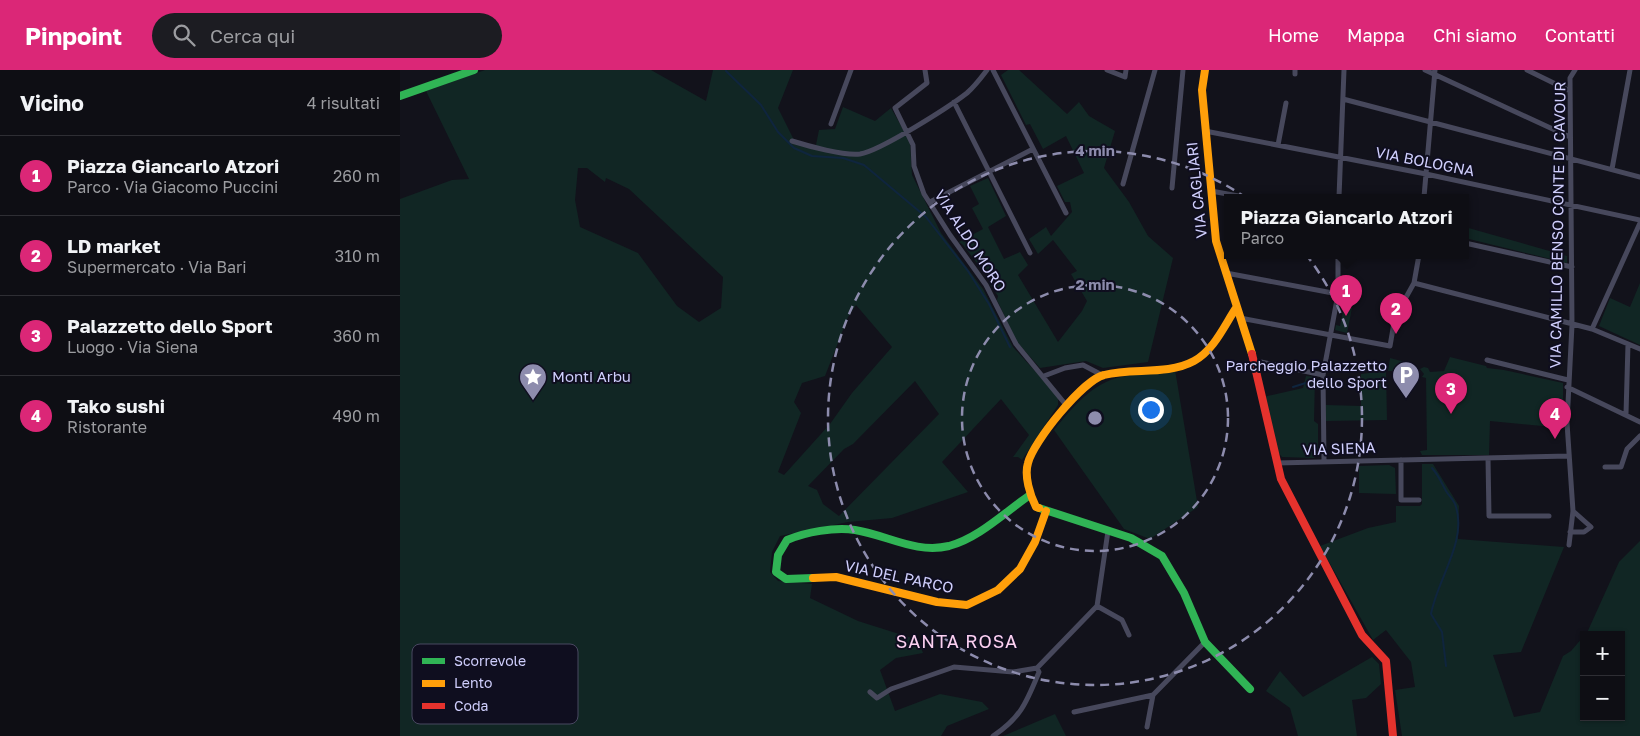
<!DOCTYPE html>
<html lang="it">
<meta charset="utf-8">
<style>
:root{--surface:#0e0e14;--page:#1c1c22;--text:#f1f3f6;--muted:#9b9ca0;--line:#2e2e34;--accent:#db2777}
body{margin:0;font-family:"Golos Text",sans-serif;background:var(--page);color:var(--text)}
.controls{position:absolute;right:15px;bottom:15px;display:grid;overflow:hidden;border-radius:0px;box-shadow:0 1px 4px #0004}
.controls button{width:45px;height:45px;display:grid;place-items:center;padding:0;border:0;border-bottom:1px solid var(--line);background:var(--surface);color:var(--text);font:25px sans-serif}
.you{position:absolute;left:750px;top:339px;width:18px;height:18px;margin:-12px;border:4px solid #fff;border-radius:50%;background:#1a73e8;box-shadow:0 0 0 8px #1a73e833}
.badge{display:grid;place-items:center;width:32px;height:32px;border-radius:50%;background:var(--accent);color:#fff;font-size:16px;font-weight:700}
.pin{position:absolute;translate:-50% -41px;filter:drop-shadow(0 1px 2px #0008)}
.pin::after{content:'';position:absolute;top:26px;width:18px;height:15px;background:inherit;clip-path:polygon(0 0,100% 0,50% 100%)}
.popup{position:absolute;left:824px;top:124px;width:245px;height:65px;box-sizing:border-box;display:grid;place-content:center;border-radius:0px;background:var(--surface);filter:drop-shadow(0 1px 4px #0005);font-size:16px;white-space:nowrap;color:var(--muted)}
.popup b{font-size:19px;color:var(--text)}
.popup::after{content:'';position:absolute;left:50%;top:100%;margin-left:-10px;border:10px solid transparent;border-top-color:var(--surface)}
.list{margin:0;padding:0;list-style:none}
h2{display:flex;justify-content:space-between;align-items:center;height:65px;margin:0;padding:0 20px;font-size:21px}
h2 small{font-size:16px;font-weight:400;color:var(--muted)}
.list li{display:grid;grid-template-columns:32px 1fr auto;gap:15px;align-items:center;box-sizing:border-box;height:80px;padding:0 20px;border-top:1px solid var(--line)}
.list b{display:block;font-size:19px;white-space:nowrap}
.list p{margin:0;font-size:16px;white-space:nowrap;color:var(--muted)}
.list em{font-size:16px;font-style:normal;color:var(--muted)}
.icon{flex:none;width:28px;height:28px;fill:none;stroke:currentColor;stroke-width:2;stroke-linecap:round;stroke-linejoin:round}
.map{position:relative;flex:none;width:1240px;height:666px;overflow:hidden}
header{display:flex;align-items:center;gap:30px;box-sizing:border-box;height:70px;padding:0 25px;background:var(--accent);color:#fff}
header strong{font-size:24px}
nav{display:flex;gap:28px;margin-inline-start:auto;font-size:18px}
.search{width:350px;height:45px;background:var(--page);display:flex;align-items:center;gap:12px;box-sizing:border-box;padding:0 18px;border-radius:28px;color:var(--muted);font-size:19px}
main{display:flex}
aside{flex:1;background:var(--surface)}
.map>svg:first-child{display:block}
.green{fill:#112624;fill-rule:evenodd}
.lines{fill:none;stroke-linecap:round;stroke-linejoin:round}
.stream{stroke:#0f253e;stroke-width:2}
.street{stroke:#47485c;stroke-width:5}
.fast{stroke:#30b455;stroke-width:8}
.slow{stroke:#ff9f0a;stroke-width:8}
.jam{stroke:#e5322d;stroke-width:8}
.ring{fill:none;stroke:#8d8cad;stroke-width:2.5;stroke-dasharray:9 6}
.labels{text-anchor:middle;stroke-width:4;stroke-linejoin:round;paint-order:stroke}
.street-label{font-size:15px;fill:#cfcefc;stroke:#0f0e1f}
.poi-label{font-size:15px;fill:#cfcefc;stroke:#0f0e1f;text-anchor:end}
.quarter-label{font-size:18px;letter-spacing:1px;fill:#fcd0f1;stroke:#0f0e1f}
.key{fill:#0f0e1f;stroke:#494861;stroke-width:1}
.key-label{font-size:14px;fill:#cfcefc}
.centre{fill:#8d8cad;stroke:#0f0e1f;stroke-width:2.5}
.ring-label{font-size:15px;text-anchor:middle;font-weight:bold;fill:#8d8cad;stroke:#0f0e1f;stroke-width:4;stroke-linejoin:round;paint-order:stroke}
</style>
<header>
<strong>Pinpoint</strong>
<div class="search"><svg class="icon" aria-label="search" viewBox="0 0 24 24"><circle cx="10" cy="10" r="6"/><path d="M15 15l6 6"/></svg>Cerca qui</div>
<nav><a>Home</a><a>Mappa</a><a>Chi siamo</a><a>Contatti</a></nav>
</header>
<main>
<aside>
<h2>Vicino<small>4 risultati</small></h2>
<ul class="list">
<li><span class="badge">1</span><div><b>Piazza Giancarlo Atzori</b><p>Parco · Via Giacomo Puccini</p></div><em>260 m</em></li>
<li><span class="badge">2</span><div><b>LD market</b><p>Supermercato · Via Bari</p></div><em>310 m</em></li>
<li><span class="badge">3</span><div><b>Palazzetto dello Sport</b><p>Luogo · Via Siena</p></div><em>360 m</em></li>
<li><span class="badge">4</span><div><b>Tako sushi</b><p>Ristorante</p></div><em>490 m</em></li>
</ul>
</aside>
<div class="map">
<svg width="1240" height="666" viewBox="0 0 1240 666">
<rect width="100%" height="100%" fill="#12121b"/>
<!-- green -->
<path class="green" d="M85 0H251L306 31 313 0H393L378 38 394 70 393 73 415 80 419 60 435 59 443 37 475 51 491 38 510 72 512 105 541 163 583 219 613 277 655 323 658 328V335L622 390 618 387H613L629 365 601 329 542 392 568 422 492 448 448 452 380 466 372 482 370 502 378 511 412 514 410 528 458 551 518 570 523 583 496 588 480 600 495 641 540 624 582 632 589 639 547 656 541 666H0V129L52 110 69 109 26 21ZM178 98H187L205 112 206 108 229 119 323 207 321 238 299 252 277 236 238 183 180 157 175 130ZM456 235 492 277 452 323 430 354 384 405 378 402 401 343 394 332 402 313 425 306 448 247ZM515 311 539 344 439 446 423 434 417 420 408 416 444 379 453 374Z
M608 0H619L667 44 679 32 689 46 715 61 704 98 729 132 748 166 773 188 748 292 703 298 686 291 640 298 617 272 597 230 598 226 589 213 590 210 563 175 559 172 583 159 572 138 579 134 570 116 588 108 606 146 588 157 604 189 620 182 628 195 618 205 658 272 682 241 687 231 671 204 677 201 653 170 638 184 629 169 646 157 651 166 672 142 670 132H665L657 116 684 103 666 66 643 79 630 54 626 55 601 5Z
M1065 157 1167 186V193L1065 168Z
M1240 213V275L1199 256 1210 228 1230 237Z
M944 236 952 238 947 263 935 260 936 255 940 256Z
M1050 287 1086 296 1087 298 1104 300 1163 313V358L1090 351 1089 385H1022L1020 381 1027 380 1026 308 1022 307 1024 304 1020 299 1024 297 1028 298 1030 302 1044 301Z
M990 288 1005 292 1002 301H988Z
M775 300 798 437 750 469 724 459 654 360C672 338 692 313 721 307 738 303 757 304 775 300Z
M986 301 987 350 926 351V335L961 336V304Z
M906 306 915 307 914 351 918 354V383L914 388 882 387 876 380 863 327 903 318Z
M1022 394H1033L1059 436 1058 469 1164 477 1121 582 1093 585 1114 647 1140 642 1163 586 1171 581 1184 566V647H1221V565H1186L1219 492 1240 471V666H1002L995 620 1015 617 1011 592 986 560 973 570 920 476 968 458 996 452V436H1020L1022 434Z
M989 395 995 398 996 424 959 423V396Z
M972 587 979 594 981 614 966 628 952 630 957 666H898L890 638 866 621 880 601 903 627Z
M655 644 666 666H603Z"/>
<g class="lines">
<!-- stream -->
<path class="stream" d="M326 1 361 35 378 62 394 78 412 86 443 88 464 95 526 147 568 201 589 234 610 277
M893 317 912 311
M1032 398C1039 406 1041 412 1046 421 1049 426 1055 431 1056 437 1067 472 1037 510 1031 544L1042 562 1046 596"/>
<!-- street -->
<path class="street" d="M525 0 527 13 495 38 513 75 514 96 524 124 550 165 586 215 616 274 666 335
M593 0 666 143
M707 0 725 7 726 0
M1025 0 1170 67
M1127 0 1170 21
M895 4V0
M943 29 1240 107
M554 32 630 183
M431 54 451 0
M805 61 1026 104 1240 150
M392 71C408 76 444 86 460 84 480 81 549 37 567 23 575 16 581 8 587 0
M878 75 886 33
M1212 99 1230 0
M723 114 755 0
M772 118 783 0
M811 121 844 127
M939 127 944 0
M1024 127 1035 0
M530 132 633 79
M1065 173 1172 197
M826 203 938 224
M1014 213 1192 259 1240 279
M840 248 990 276 995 247 1014 213 1019 185
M1192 259 1240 153
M1087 290 1168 310
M861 292 923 305
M644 306 665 298 683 295 702 305
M1167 317 1240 352
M1226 344 1228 274
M1088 388 1089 446H1149
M1001 390V430H1019
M924 391 923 305 938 224V185
M877 393 1169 386
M1205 397H1221L1227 379 1240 366
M1173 441 1167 353 1172 255 1170 8 1175 0
M1169 475 1173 441 1191 457 1184 462H1170
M697 536 722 550 729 565
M470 622 477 628 491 619 554 597 613 602 637 598 697 536 708 461
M674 642 753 625 805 572
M747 657 753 625
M593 666C621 648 627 631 639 602L637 598"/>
<!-- fast -->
<path class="fast" d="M0 26 74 0
M639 438 731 468 762 486 784 523 805 572 850 619
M413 508 386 509 376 502 378 485 387 470C406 462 434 457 455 460 487 465 516 484 549 476 579 468 605 442 630 425"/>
<!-- slow -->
<path class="slow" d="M805 0 802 20 816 171 852 284
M639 438 636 437C630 425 624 406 628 393 633 372 683 310 704 305 733 297 766 306 794 291 814 280 824 256 836 238
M413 508 436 507 537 532 567 535 598 520 620 499 635 472 646 441"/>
<!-- jam -->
<path class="jam" d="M852 284 881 409 962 565 986 591 993 666"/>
</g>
<!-- distance rings -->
<g class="ring">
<circle cx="695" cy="348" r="133"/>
<circle cx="695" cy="348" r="267"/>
</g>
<!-- icons -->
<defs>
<g id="parking-pin" transform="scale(1.4375)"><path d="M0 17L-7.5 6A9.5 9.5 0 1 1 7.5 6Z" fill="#8d8cad" stroke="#0f0e1f"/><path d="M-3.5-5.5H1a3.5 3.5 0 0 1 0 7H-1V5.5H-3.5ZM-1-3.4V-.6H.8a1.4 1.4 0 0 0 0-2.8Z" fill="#fff"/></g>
<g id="sight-pin" transform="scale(1.4375)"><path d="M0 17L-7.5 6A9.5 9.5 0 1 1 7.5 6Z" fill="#8d8cad" stroke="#0f0e1f"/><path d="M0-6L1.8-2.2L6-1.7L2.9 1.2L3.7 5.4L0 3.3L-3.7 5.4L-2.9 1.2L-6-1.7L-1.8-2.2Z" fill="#fff"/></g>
</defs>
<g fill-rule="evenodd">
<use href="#parking-pin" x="1006" y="305"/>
<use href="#sight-pin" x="133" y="307"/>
</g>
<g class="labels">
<!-- street labels -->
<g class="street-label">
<text transform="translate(1025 92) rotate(11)" y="5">VIA BOLOGNA</text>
<text transform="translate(797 120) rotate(-96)" y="5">VIA CAGLIARI</text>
<text transform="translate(1158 155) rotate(-89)" y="5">VIA CAMILLO BENSO CONTE DI CAVOUR</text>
<text transform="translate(570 171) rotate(57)" y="5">VIA ALDO MORO</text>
<text transform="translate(939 379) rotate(-2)" y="5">VIA SIENA</text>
<text transform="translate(499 507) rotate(12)" y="5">VIA DEL PARCO</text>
</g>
<!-- poi labels -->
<g class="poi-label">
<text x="987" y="301">Parcheggio Palazzetto<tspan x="987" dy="17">dello Sport</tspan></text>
<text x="152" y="312" text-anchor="start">Monti Arbu</text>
</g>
<!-- quarter labels -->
<g class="quarter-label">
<text x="557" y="578">SANTA ROSA</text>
</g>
</g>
<!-- legend -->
<rect x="12" y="574" width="166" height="80" rx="8" class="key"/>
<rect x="22" y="588" width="23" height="6" fill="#30b455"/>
<rect x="22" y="610" width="23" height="7" fill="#ff9f0a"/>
<rect x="22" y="633" width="23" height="6" fill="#e5322d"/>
<g class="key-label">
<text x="54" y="596">Scorrevole</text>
<text x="54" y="618">Lento</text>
<text x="54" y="641">Coda</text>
</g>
<circle cx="695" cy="348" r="8" class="centre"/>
<g class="ring-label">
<text x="695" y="86">4 min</text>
<text x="695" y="220">2 min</text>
</g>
</svg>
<div class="controls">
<button>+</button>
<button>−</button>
</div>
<div class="you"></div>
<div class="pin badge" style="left:946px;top:246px">1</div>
<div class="popup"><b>Piazza Giancarlo Atzori</b>Parco</div>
<div class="pin badge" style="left:996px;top:264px">2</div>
<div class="pin badge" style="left:1051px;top:344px">3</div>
<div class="pin badge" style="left:1155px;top:369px">4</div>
</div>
</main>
